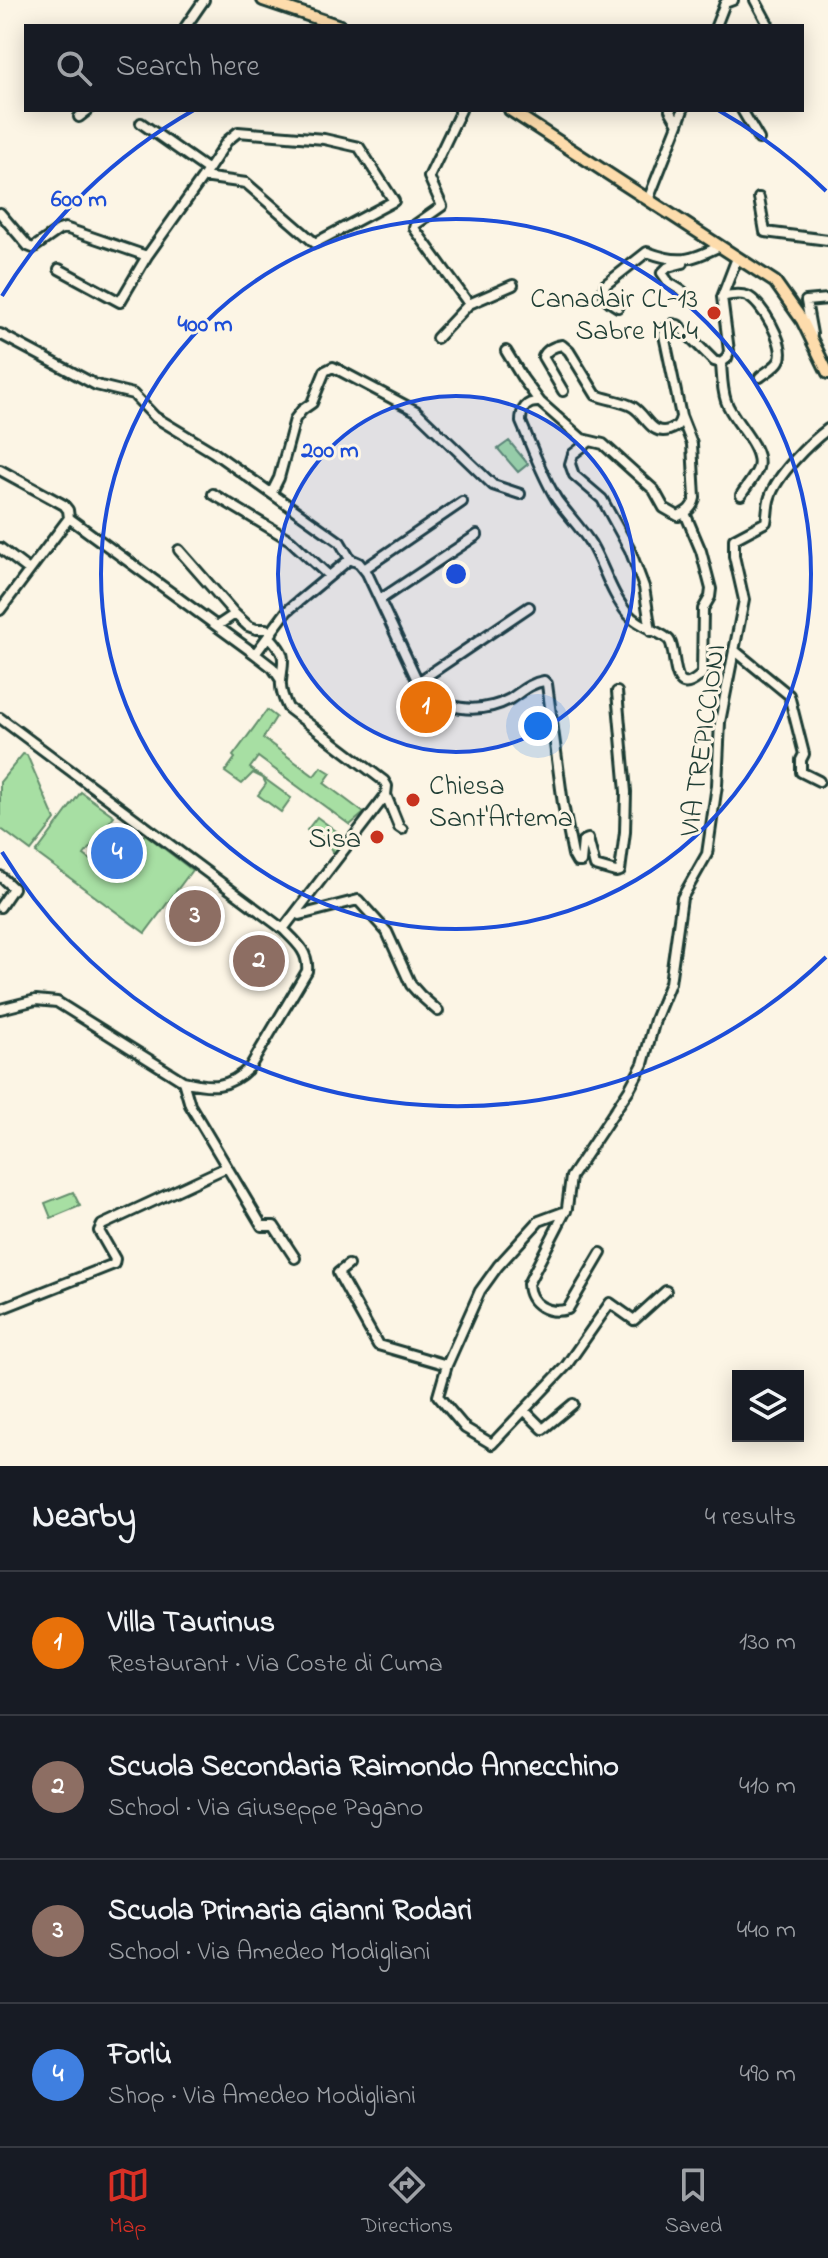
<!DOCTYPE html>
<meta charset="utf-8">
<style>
:root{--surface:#171b24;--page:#242831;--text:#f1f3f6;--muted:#9ea1a6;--line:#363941;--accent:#d93025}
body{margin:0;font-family:"Indie Flower",sans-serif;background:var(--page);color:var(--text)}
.controls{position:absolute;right:24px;bottom:24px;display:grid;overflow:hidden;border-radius:0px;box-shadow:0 4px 20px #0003}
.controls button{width:72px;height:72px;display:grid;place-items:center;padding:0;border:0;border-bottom:2px solid var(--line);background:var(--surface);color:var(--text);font:40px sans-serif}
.you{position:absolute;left:538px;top:726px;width:28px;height:28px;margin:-20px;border:6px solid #fff;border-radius:50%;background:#1a73e8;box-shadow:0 0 0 12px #1a73e833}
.badge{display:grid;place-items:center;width:52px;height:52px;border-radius:50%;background:var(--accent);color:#fff;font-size:26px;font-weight:700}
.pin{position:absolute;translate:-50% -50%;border:4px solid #fff;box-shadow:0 2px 8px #0006}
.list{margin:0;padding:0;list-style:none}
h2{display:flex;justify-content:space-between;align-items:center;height:104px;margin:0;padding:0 32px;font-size:34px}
h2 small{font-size:26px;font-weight:400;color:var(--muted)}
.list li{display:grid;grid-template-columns:52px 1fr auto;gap:24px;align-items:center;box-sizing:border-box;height:144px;padding:0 32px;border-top:2px solid var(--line)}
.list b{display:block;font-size:30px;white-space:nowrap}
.list p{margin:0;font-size:26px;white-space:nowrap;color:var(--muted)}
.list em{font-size:26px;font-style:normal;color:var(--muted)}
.icon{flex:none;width:44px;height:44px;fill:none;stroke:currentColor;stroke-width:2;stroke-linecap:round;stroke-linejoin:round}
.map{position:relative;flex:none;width:828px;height:1466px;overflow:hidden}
.search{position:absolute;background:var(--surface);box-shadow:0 4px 20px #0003;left:24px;right:24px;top:24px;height:88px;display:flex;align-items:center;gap:20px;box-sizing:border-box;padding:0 28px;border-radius:0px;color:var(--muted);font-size:30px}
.sheet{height:680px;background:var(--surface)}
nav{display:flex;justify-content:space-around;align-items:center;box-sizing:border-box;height:112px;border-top:2px solid var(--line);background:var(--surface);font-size:22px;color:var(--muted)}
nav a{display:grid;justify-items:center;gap:4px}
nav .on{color:var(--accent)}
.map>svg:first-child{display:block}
.green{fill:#a7dfa3;stroke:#638e6c;stroke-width:2}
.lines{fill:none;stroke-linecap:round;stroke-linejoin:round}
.minor-casing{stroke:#1f3d34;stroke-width:14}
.major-casing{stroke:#1f3d34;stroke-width:16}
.minor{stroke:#fcf5e5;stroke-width:8}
.major{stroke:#fddcac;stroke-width:10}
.ring{fill:none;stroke:#1d4ed8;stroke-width:4}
.poi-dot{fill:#c8321e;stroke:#fcf5e5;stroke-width:3}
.labels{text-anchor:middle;stroke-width:6;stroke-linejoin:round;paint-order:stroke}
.poi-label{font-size:28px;fill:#1f3d34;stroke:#fcf5e5;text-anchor:end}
.street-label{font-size:28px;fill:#1f3d34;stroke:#fcf5e5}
.centre{fill:#1d4ed8;stroke:#fcf5e5;stroke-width:4}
.ring-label{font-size:24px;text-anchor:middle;font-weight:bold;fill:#1d4ed8;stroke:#fcf5e5;stroke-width:6;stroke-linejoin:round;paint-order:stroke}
</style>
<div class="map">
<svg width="828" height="1466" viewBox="0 0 828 1466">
<rect width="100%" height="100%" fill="#fcf5e5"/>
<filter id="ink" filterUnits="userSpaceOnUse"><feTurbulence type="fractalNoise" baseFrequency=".0125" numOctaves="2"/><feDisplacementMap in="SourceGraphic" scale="16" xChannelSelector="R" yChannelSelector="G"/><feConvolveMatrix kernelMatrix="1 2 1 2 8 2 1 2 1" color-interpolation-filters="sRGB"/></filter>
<g filter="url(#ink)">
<!-- green -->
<path class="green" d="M509 441 528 464 518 472 498 449Z
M267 710 276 717 263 738 314 776 321 767 331 773 324 783 364 813 350 825 258 757 250 768 291 798 281 812 258 795 266 784 263 778 253 773 242 784 225 772 235 758 233 756Z
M23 754 27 755 55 820 31 851 0 828V782Z
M81 792 114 816 84 855 113 876 145 834 192 870 145 933 36 853Z
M317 817 347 839 335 854 332 852 333 850 307 830Z
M73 1192 80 1206 51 1218 45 1203Z"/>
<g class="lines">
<!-- minor casing -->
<g class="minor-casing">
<path id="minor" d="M755 0 769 26
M186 26 204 0
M716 26 725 3 733 0
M461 110 429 177 442 206 415 225 414 228 469 304
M742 110 759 139
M79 117 88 110
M678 124 683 110
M203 177 246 183 315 243 394 201 359 147 324 139 238 132 227 141 208 170
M759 198 765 232 828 240
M648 200 678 124 670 110
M0 213 28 246 33 248 59 230 65 228 147 256
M59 269 120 302 147 256 208 170 141 123
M682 291 669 283 662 273 668 267 683 263
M722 297C730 295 739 293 747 296 761 301 788 347 779 361 776 367 766 372 760 377
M618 307C607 301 603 298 605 285L647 252C679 264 690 261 720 246
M0 334 96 385 133 394 155 417 213 452 340 542 350 559 359 563 367 573 418 682C438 712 480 715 510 699 521 692 530 683 544 681L547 684 563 804 573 855 577 862H581L583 841 588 839 595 866 616 872 620 871 625 832 626 792 617 692
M812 334 806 301 828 299
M437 338 469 304 513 285
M506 351 523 379 540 402
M721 363C722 375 722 389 726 401 732 421 764 447 758 468 755 477 746 487 741 495
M563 391 543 357C547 349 555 346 562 345L569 351 596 395C608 400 623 401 633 407 646 415 651 436 669 430 677 427 679 425 681 417
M590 441 573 454 570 464 574 475 602 499 630 550 644 587 651 631
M0 470 64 505 68 510 69 518 255 654 273 668 281 680
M272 492 279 478 295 419 302 410 312 403 325 371 333 367 416 411 493 485 520 494
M213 494 290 540 329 576
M685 513 701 551 711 589 710 597 703 609 702 674C669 705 678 650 669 640 662 632 639 627 628 614 611 594 604 566 591 544 581 528 568 515 557 500 542 476 532 447 521 422 521 409 526 401 540 402L582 439 603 444 654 490 664 508 678 516C687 512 693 508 695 498L692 444 681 416 664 335 665 329 673 324 678 325 714 361 721 363 727 358 729 351 722 297 737 258
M0 548 29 570
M179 550 235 614 248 626 256 629H266L272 633
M364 569 462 502
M381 599 477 535
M0 610 69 518
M217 626 235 614
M270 637C288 657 283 658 281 681 280 690 284 700 288 708L384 781 387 786 386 795 399 827 402 829
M734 650 789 695 804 754 801 760V772L819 781
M255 654 287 611 350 559
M418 682 529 607
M0 718 283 929C296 942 309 952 307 971L250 1067C228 1089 212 1088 183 1081L57 1002 36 1000 0 1009
M0 876 13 888 0 907
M296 913 300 915 358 900 387 932 411 985 420 995 438 1011
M283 929 386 795
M183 1081 190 1105 262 1226H274L295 1258
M566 1211 539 1221 498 1266 480 1291 447 1365 438 1396 465 1428 492 1444 566 1366 610 1303 634 1320 666 1291
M601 1253 568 1309C549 1315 529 1305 528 1284L567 1208 571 1177 630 1088 643 1064 655 1020 670 983 682 898 707 854 717 785 720 722 744 600 734 556V539L766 522C768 514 767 505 770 497 777 475 809 443 828 429
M348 1265 338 1273 378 1345 447 1365
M0 1309 114 1264 115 1259 99 1231 102 1225 227 1167
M524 1410 543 1429 573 1404"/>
</g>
<!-- major casing -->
<g class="major-casing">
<path id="major" d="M263 0 340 26
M510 110 775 282 802 320 828 373"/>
</g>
<!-- minor -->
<use href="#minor" class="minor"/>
<!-- major -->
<use href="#major" class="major"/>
</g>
</g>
<!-- distance rings -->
<circle cx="456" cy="574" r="178" fill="#1d4ed8" fill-opacity=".12"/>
<g class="ring">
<circle cx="456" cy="574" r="178"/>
<circle cx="456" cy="574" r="355"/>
<path d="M826 957A533 533 0 0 1 2 852M2 296A533 533 0 0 1 194 110M718 110A533 533 0 0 1 826 191"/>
</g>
<!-- markers -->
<g class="poi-dot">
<circle cx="714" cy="313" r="8"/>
<circle cx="413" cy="800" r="8"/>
<circle cx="377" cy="837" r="8"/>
</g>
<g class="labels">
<!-- poi labels -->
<g class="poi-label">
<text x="698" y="307">Canadair CL-13<tspan x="698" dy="32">Sabre Mk.4</tspan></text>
<text x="429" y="794" text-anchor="start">Chiesa<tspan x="429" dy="32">Sant'Artema</tspan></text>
<text x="361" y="847">Sisa</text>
</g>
<!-- street labels -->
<g class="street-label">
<text transform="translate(701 740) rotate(-82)" y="10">VIA TREPICCIONI</text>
</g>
</g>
<circle cx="456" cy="574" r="12" class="centre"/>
<g class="ring-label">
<text x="79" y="206">600 m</text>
<text x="205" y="331">400 m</text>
<text x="330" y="457">200 m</text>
</g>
</svg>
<div class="controls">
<button><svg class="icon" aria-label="layers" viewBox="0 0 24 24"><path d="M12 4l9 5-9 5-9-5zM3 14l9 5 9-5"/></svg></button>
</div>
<div class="you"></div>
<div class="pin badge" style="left:426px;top:707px;background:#e8710a">1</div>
<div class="pin badge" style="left:259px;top:961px;background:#8d6e63">2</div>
<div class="pin badge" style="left:195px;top:916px;background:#8d6e63">3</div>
<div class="pin badge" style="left:117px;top:853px;background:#3f7fe0">4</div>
<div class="search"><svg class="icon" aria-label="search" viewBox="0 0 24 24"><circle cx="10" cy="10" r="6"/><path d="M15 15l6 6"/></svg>Search here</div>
</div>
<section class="sheet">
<h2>Nearby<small>4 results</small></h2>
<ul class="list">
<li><span class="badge" style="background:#e8710a">1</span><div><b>Villa Taurinus</b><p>Restaurant · Via Coste di Cuma</p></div><em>130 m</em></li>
<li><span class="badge" style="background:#8d6e63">2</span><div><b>Scuola Secondaria Raimondo Annecchino</b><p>School · Via Giuseppe Pagano</p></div><em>410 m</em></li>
<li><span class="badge" style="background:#8d6e63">3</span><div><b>Scuola Primaria Gianni Rodari</b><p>School · Via Amedeo Modigliani</p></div><em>440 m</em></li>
<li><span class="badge" style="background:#3f7fe0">4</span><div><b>Forlù</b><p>Shop · Via Amedeo Modigliani</p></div><em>490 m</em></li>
</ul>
</section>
<nav>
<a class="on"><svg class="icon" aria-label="map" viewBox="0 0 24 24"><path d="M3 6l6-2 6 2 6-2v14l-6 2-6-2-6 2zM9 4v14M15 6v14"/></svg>Map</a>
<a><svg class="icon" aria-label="directions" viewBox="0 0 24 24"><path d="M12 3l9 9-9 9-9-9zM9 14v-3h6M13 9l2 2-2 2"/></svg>Directions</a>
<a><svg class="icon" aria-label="saved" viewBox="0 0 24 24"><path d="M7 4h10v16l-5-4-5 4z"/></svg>Saved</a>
</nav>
